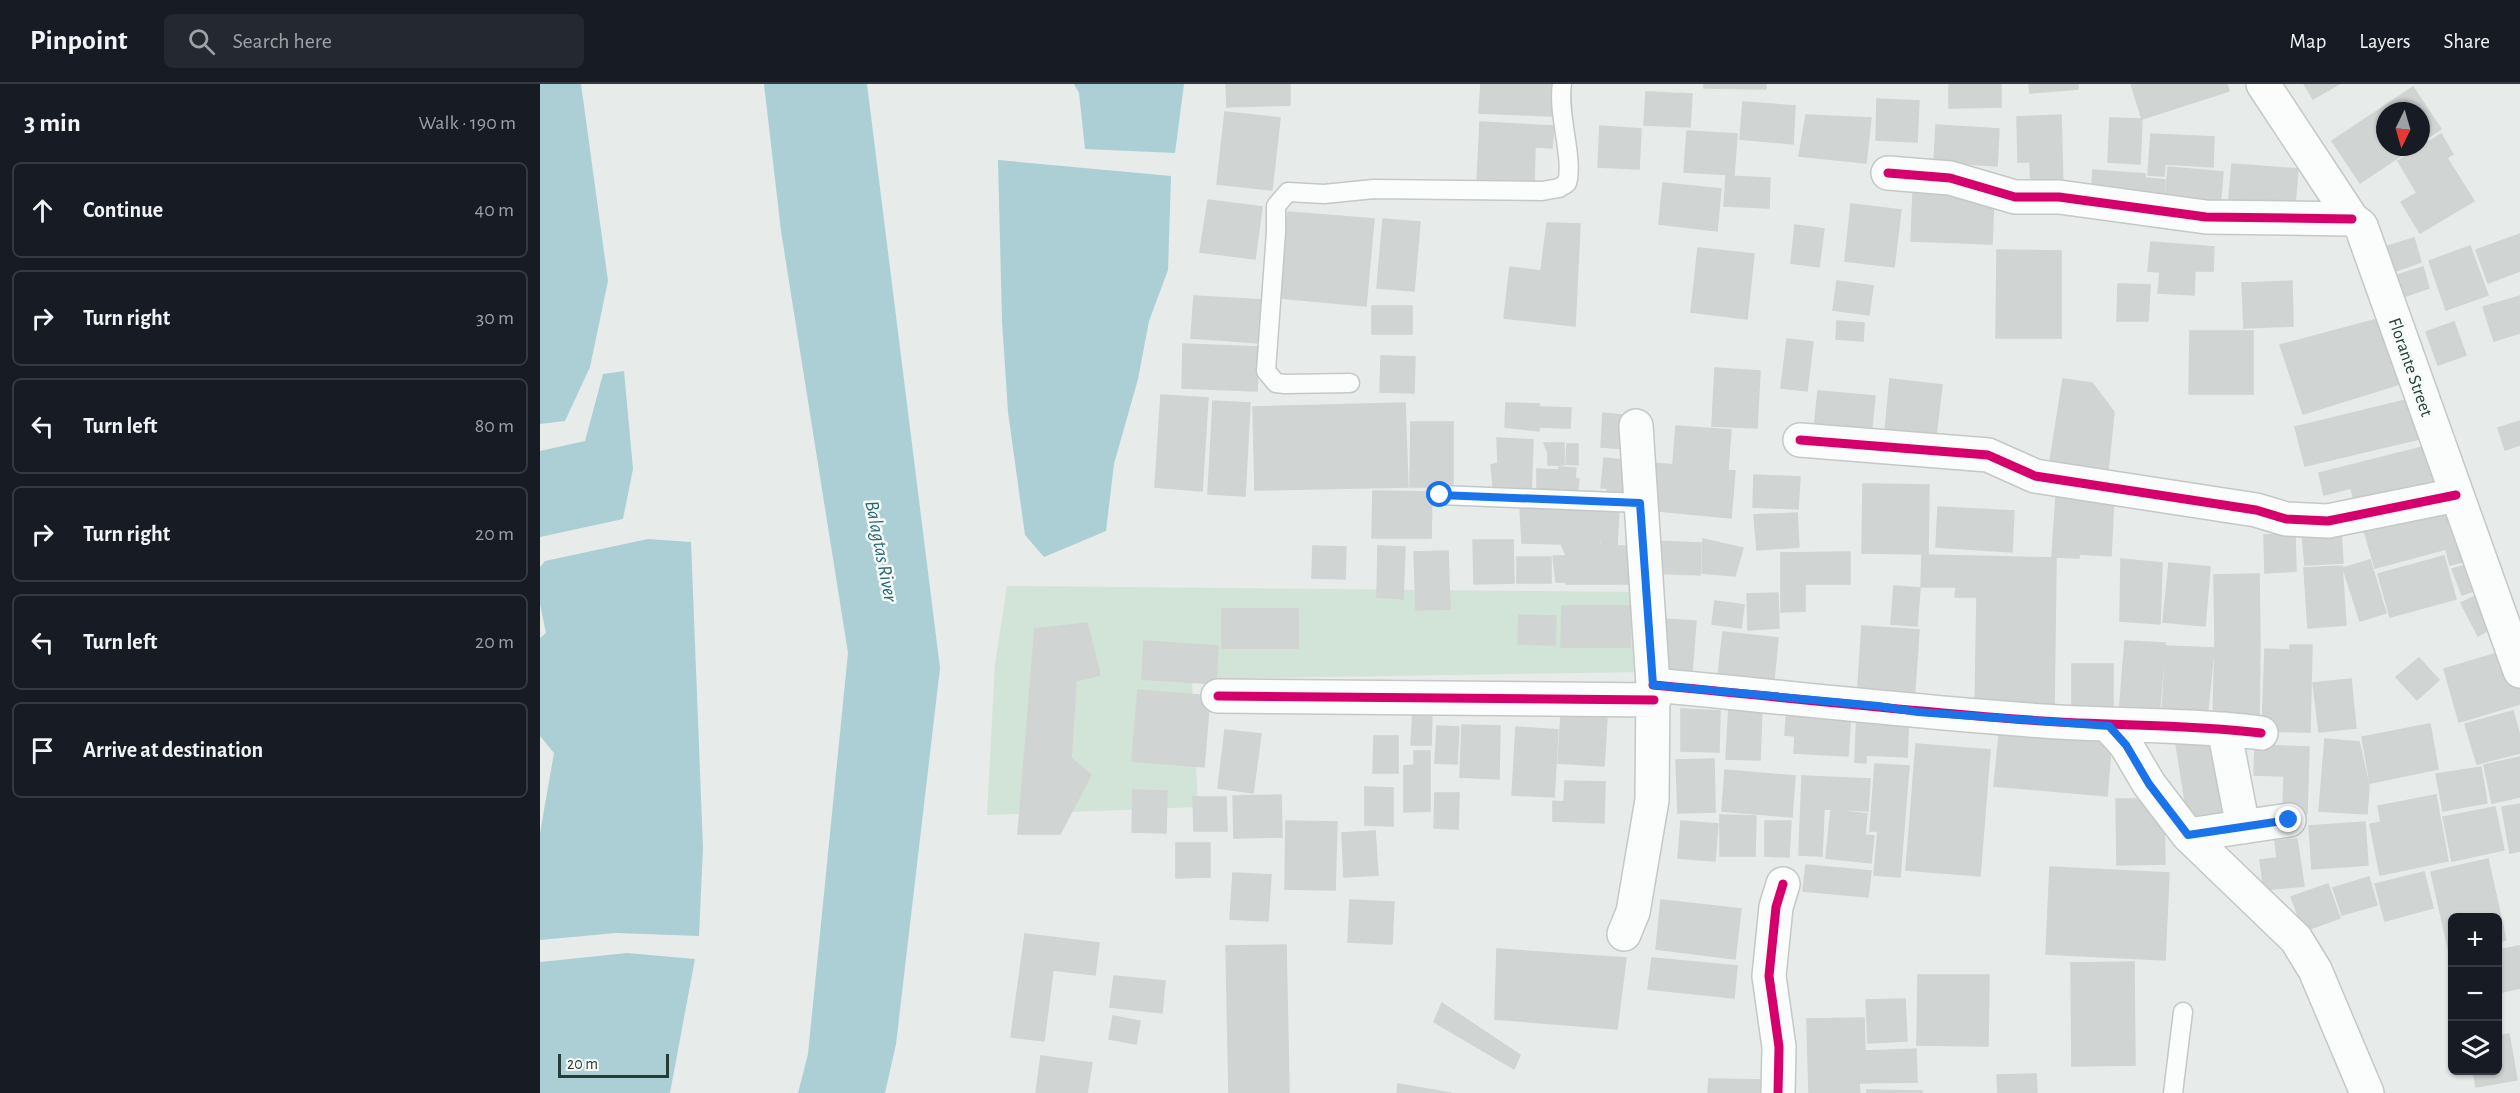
<!DOCTYPE html>
<meta charset="utf-8">
<style>
:root{--surface:#171b24;--page:#242831;--text:#f1f3f6;--muted:#9ea1a6;--line:#363941}
body{margin:0;font-family:"Alegreya Sans",sans-serif;background:var(--page);color:var(--text)}
.controls{position:absolute;right:18px;bottom:18px;display:grid;overflow:hidden;border-radius:9px;box-shadow:0 2px 4px #0004}
.controls button{width:54px;height:54px;display:grid;place-items:center;padding:0;border:0;border-bottom:2px solid var(--line);background:var(--surface);color:var(--text);font:30px sans-serif}
.compass{position:absolute;left:1836px;top:18px;width:54px;height:54px;border-radius:50%;background:var(--surface);box-shadow:0 2px 4px #0004;rotate:185deg}
.scale{position:absolute;left:18px;bottom:15px;width:111px;box-sizing:border-box;padding-left:6px;border:3px solid #263d37;border-top:0;font-size:16px;line-height:21px;white-space:nowrap;color:#263d37;-webkit-text-stroke:4px #f6faf8;paint-order:stroke}
.stop{position:absolute;width:18px;height:18px;margin:-14px;border:4px solid #1a73e8;border-radius:50%;background:#fff}
.stop.end{background:#1a73e8;border-color:#fff;box-shadow:0 2px 6px #0008}
.list{margin:0;padding:0;list-style:none}
h2{display:flex;justify-content:space-between;align-items:center;height:78px;margin:0;padding:0 24px;font-size:26px}
h2 small{font-size:20px;font-weight:400;color:var(--muted)}
.list li{display:grid;grid-template-columns:39px 1fr auto;gap:18px;align-items:center;box-sizing:border-box;height:96px;margin:0 12px 12px;padding:0 12px;border:2px solid var(--line);border-radius:9px}
.list b{display:block;font-size:22px;white-space:nowrap}
.list em{font-size:20px;font-style:normal;color:var(--muted)}
.icon{flex:none;width:33px;height:33px;fill:none;stroke:currentColor;stroke-width:2;stroke-linecap:round;stroke-linejoin:round}
.map{position:relative;flex:none;width:1980px;height:1009px;overflow:hidden}
header{display:flex;align-items:center;gap:36px;box-sizing:border-box;height:84px;padding:0 30px;background:var(--surface);border-bottom:2px solid var(--line)}
header strong{font-size:28px}
nav{display:flex;gap:33px;margin-inline-start:auto;font-size:21px}
.search{width:420px;height:54px;background:var(--page);display:flex;align-items:center;gap:15px;box-sizing:border-box;padding:0 21px;border-radius:9px;color:var(--muted);font-size:22px}
main{display:flex}
aside{flex:1;background:var(--surface)}
.map>svg:first-child{display:block}
.green{fill:#d2e3d7}
.water{fill:#accfd5}
.building{fill:#d0d4d2;stroke:#d0d4d2;stroke-width:1.5}
.lines{fill:none;stroke-linecap:round;stroke-linejoin:round}
.lane-casing{stroke:#c4c8c6;stroke-width:21}
.street-casing{stroke:#c4c8c6;stroke-width:36}
.lane{stroke:#fbfcfc;stroke-width:18}
.street{stroke:#fbfcfc;stroke-width:33}
.cycleway-casing{stroke:#f6faf8;stroke-width:13}
.cycleway{stroke:#d6006c;stroke-width:9}
.route{stroke:#1a73e8;stroke-width:8}
.labels{text-anchor:middle;stroke-width:5;stroke-linejoin:round;paint-order:stroke}
.street-label{font-size:18px;fill:#263d37;stroke:#f6faf8}
.water-label{font-size:20px;font-style:italic;fill:#266774;stroke:#f6faf8}
</style>
<header>
<strong>Pinpoint</strong>
<div class="search"><svg class="icon" aria-label="search" viewBox="0 0 24 24"><circle cx="10" cy="10" r="6"/><path d="M15 15l6 6"/></svg>Search here</div>
<nav><a>Map</a><a>Layers</a><a>Share</a></nav>
</header>
<main>
<aside>
<h2>3 min<small>Walk · 190 m</small></h2>
<ul class="list">
<li><svg class="icon" aria-label="ahead" viewBox="0 0 24 24"><path d="M12 20V5M6 11l6-6 6 6"/></svg><div><b>Continue</b></div><em>40 m</em></li>
<li><svg class="icon" aria-label="right" viewBox="0 0 24 24"><path d="M7 20v-9h11M14 6l5 5-5 5"/></svg><div><b>Turn right</b></div><em>30 m</em></li>
<li><svg class="icon" aria-label="left" viewBox="0 0 24 24"><path d="M17 20v-9H6M10 6l-5 5 5 5"/></svg><div><b>Turn left</b></div><em>80 m</em></li>
<li><svg class="icon" aria-label="right" viewBox="0 0 24 24"><path d="M7 20v-9h11M14 6l5 5-5 5"/></svg><div><b>Turn right</b></div><em>20 m</em></li>
<li><svg class="icon" aria-label="left" viewBox="0 0 24 24"><path d="M17 20v-9H6M10 6l-5 5 5 5"/></svg><div><b>Turn left</b></div><em>20 m</em></li>
<li><svg class="icon" aria-label="arrive" viewBox="0 0 24 24"><path d="M6 21V4h12l-3 4 3 4H6"/></svg><div><b>Arrive at destination</b></div></li>
</ul>
</aside>
<div class="map">
<svg width="1980" height="1009" viewBox="0 0 1980 1009">
<rect width="100%" height="100%" fill="#e7ebe9"/>
<!-- green -->
<path class="green" d="M467 502 1102 508 1104 588 652 595 658 723 447 731 455 580Z"/>
<!-- water -->
<path class="water" d="M0 0H41L68 197 50 283 25 337 0 340Z
M224 0H327L400 584 356 960 345 1009H258L268 970 308 569 241 147Z
M534 0H644L635 69 545 65 539 9Z
M458 76 631 92 628 186 609 237 598 295 574 380 566 447 504 473 485 451 468 328 462 237Z
M84 287 93 385 83 435 0 453V367L45 357 63 290Z
M108 455 151 458 163 764 159 852 76 849 0 856V749L14 669 0 652V554L6 549 0 520V483L5 477Z
M87 869 155 875 130 1009H0V878Z"/>
<!-- building -->
<path class="building" d="M686 0H750V21L687 23Z
M941 0H1013L1012 32 939 29Z
M1164 0H1226V5L1164 4Z
M1409 0H1461V23L1409 24Z
M1489 0H1538V5L1490 9Z
M1591 0H1687L1689 7 1602 35Z
M1764 0H1799L1773 15Z
M1873 3 1901 45 1881 58V27H1845V63H1874L1820 99 1792 57Z
M1106 8 1152 10 1150 43 1104 41Z
M1337 15 1379 17 1377 58 1336 56Z
M1203 18 1255 22 1253 60 1200 55Z
M685 28 740 34 732 106 677 100Z
M1266 31 1331 34 1326 79 1259 72Z
M1521 31 1523 102 1491 103 1490 78H1478L1477 33Z
M1570 34 1602 35 1600 80 1568 78Z
M940 38 1014 42 1012 64 995 63 994 103 937 100Z
M1396 41 1459 45 1457 82 1394 78Z
M1060 42 1101 45 1099 85 1058 83Z
M1147 47 1197 50 1194 91 1144 88Z
M1611 50 1674 53 1673 83 1625 80 1624 92 1608 91Z
M1901 50 1913 70 1907 74 1934 117 1880 149 1861 118 1877 109 1858 77Z
M1692 80 1758 85 1754 131 1688 126Z
M1628 83 1683 88 1680 123 1625 118Z
M1553 86 1605 90V94L1625 96 1623 119 1551 114Z
M1186 92 1230 94 1229 124 1184 122Z
M1123 99 1181 105 1177 147 1119 140Z
M1373 109 1454 111 1452 160 1371 157Z
M668 116 722 123 715 175 660 168Z
M1311 120 1361 126 1354 183 1305 177Z
M748 128 834 135 826 222 740 214Z
M843 135 880 138 874 207 837 204Z
M1007 139 1040 140 1035 242 964 234 970 183 1001 187Z
M1255 141 1284 145 1279 183 1251 179Z
M1980 150V187L1948 199 1936 166Z
M1874 154 1881 178 1853 188 1845 163Z
M1611 158 1674 163 1673 187H1655L1654 211 1618 209 1620 188 1608 187Z
M1930 162 1948 211 1906 226 1889 177Z
M1158 164 1214 170 1207 235 1151 228Z
M1457 166 1521 167V254H1456Z
M1883 183 1889 204 1863 213 1857 191Z
M1297 197 1333 202 1329 231 1293 226Z
M1752 197 1753 242 1704 244 1702 199Z
M1578 200 1610 201 1608 237H1577Z
M654 212 723 216 720 259 651 254Z
M1980 212V249L1954 257 1943 223Z
M832 222H872V250H832Z
M1842 234 1863 299 1763 330 1740 261Z
M1297 237 1324 239 1323 257 1296 255Z
M1914 238 1926 271 1898 281 1886 248Z
M1650 247H1713V310H1649Z
M1247 255 1273 258 1267 307 1241 304Z
M643 260 719 263 717 307 642 304Z
M841 272 875 273 874 309 840 308Z
M1175 284 1220 287 1217 344 1172 342Z
M1350 295 1402 301 1396 352 1345 347Z
M1523 295 1552 299 1574 328 1567 397 1508 390Z
M1278 307 1335 312 1331 352 1274 346Z
M621 311 668 314 662 407 615 403Z
M1866 316 1879 355 1765 382 1755 343Z
M673 317 710 319 705 412 668 410Z
M865 319 868 403 715 406 713 323Z
M966 319 999 320V347L965 343Z
M1000 323 1031 324 1030 344 999 343Z
M1063 329 1092 332 1089 365 1061 363Z
M1980 337V361L1965 366 1958 344Z
M871 338H913V403H870Z
M1136 342 1191 346 1188 385 1133 380Z
M957 354 993 356 991 411 954 410 951 381 958 379Z
M1004 359H1024V381H1008V369Z
M1027 360H1038V381L1026 380Z
M1887 362 1898 405 1816 425 1811 404 1784 411 1779 389Z
M1064 374 1092 377 1091 411H1068L1067 404H1061Z
M1113 379 1195 387 1191 434 1109 426Z
M1019 383 1036 384 1035 394 1039 395 1037 410 1019 409Z
M997 385 1019 386 1018 409H997Z
M1214 391 1260 393 1258 425 1213 423Z
M1323 400 1389 401 1388 470 1322 469Z
M833 407 892 408 891 454H832Z
M1542 410 1574 411 1571 472 1540 470Z
M1516 413 1542 414 1539 474 1512 473Z
M1905 420 1922 478 1910 481 1906 465 1835 484 1823 443Z
M1062 422 1059 462 1022 461 1023 423Z
M980 423H1022V460L982 459Z
M1398 423 1474 427 1472 468 1396 463Z
M1062 425 1079 426 1077 462 1061 461Z
M1257 429 1259 463 1217 466 1214 431Z
M1801 447 1803 479 1765 481 1762 450Z
M1755 449 1756 487 1725 489 1724 451Z
M1163 455 1203 464 1195 492 1162 489Z
M933 456H973L974 499 934 500Z
M1110 457 1161 459 1160 491 1108 489Z
M773 462 806 463 805 495 772 494Z
M838 462 865 463 863 515 837 513Z
M1022 462H1094L1093 500H1026V471Z
M908 467 910 525 876 526 874 468Z
M1310 468V500H1265V527L1241 528V469Z
M1382 471 1516 474 1514 630 1435 629 1437 513H1415L1416 503H1381Z
M1013 472H1025V498H1016Z
M1904 472 1916 515 1850 533 1838 490Z
M977 473H1011V499H977Z
M1581 475 1622 479 1620 540 1580 537Z
M1830 476 1846 529 1820 537 1803 484Z
M1629 479 1670 483 1665 542 1623 538Z
M1927 481 1936 506 1922 511 1912 485Z
M1802 482 1806 541 1768 544 1764 484Z
M1719 490 1720 559 1675 558 1674 491Z
M1354 502 1380 504 1377 542 1351 540Z
M1238 509 1239 544 1208 546 1207 510Z
M1941 509 1958 541 1938 552 1921 519Z
M1175 517 1204 521 1201 544 1172 540Z
M1022 522H1090V563H1021Z
M682 525H758V564H682Z
M979 531 1016 532 1015 561 978 560Z
M1122 535 1156 537 1152 588 1118 585Z
M547 539 560 591 536 597 531 674 551 691 520 750H478L495 545Z
M1322 542 1379 546 1374 619 1317 616Z
M1183 548 1238 554 1233 606 1177 600Z
M604 557 678 562 676 600 602 595Z
M1585 557 1625 559 1619 634 1579 631Z
M1675 558 1720 559 1719 639 1673 638Z
M1750 561H1772L1770 648 1722 647 1725 565 1750 566Z
M1626 562 1674 564 1667 634 1622 630Z
M1968 566 1980 607V620L1919 638 1904 585Z
M1879 574 1899 596 1877 616 1856 593Z
M1532 580H1573V629H1532Z
M1811 595 1816 644 1779 648 1773 599Z
M598 606 670 612 664 683 592 677Z
M1247 622 1311 627 1308 672 1254 669 1255 652 1245 651Z
M1189 623 1222 625 1220 676 1186 675Z
M1141 625 1180 627 1179 668 1141 667Z
M1317 626 1369 629 1367 673 1326 671V679L1315 678Z
M873 627 892 628 891 661H871Z
M1973 627 1980 652V669L1937 680 1925 640Z
M1021 631 1067 634 1064 682 1018 679Z
M1890 640 1898 685 1830 699 1822 653Z
M922 641 960 642 959 695 920 693Z
M897 642 919 643 917 680 895 679Z
M1460 642 1572 652 1567 712 1454 702Z
M976 643 1018 646 1014 713 972 711Z
M685 646 721 650 713 709 678 704Z
M834 652H858V689H833Z
M1683 653 1695 728 1648 735 1636 660Z
M1785 655 1819 658 1829 702 1827 730 1779 727Z
M1376 660 1450 666 1440 792 1366 786Z
M1715 661 1769 663 1767 730 1743 729 1744 692 1714 691Z
M874 667H890V727L864 728V682L874 681Z
M1980 673V713L1952 719 1944 681Z
M1174 675 1175 728 1138 729 1136 676Z
M1335 680 1369 682 1360 793 1334 791 1338 747H1330Z
M1941 683 1947 719 1903 727 1896 690Z
M1185 686 1255 692 1252 733 1182 727Z
M1262 692 1330 695 1328 727 1284 725 1282 772 1259 771Z
M1025 697 1065 698 1064 739 1013 737V717L1024 718Z
M825 703 853 704V742L825 741Z
M593 706 627 707 626 749 592 748Z
M895 709H919L918 745 894 744Z
M741 711 742 753 694 754 693 712Z
M1896 711 1908 777 1840 791 1830 740 1841 738 1838 722Z
M653 713H686L687 747H654Z
M1576 715H1612L1624 737 1625 780 1577 781Z
M1980 720V767L1970 769 1962 723Z
M1955 723 1964 766 1912 777 1903 733Z
M1291 726 1327 730 1325 751 1334 752 1331 779 1286 774Z
M1180 731 1216 732 1215 772H1180Z
M746 737 797 738 795 806 745 805Z
M1141 737 1178 740 1175 777 1138 774Z
M1225 737H1251L1249 773 1225 772Z
M1825 738 1828 781 1772 785 1769 742Z
M835 747 838 791 804 793 802 749Z
M1757 755 1764 802 1724 806 1720 776 1737 774 1735 757Z
M636 759H670V793L636 794Z
M1948 775 1966 856 1958 858V834H1912V868H1909L1891 788Z
M1266 781 1331 787 1328 813 1263 807Z
M1510 783 1629 789 1625 876 1506 870Z
M1884 788 1893 824 1845 837 1835 800Z
M693 789 731 791 728 837 690 835Z
M1829 793 1837 821 1802 831 1793 804Z
M1788 800 1800 834 1764 847 1751 813Z
M810 816 854 818 852 860 808 858Z
M1121 816 1201 825 1195 875 1116 865Z
M485 850 559 859 555 891 513 886 504 957 471 953Z
M746 861 749 1009H689L686 862Z
M1979 862 1980 904 1958 909V866Z
M957 865 1086 874 1077 945 955 935Z
M1112 874 1197 882 1194 914 1108 905Z
M1594 878 1595 981 1532 982 1531 879Z
M1378 891H1449L1448 962 1377 961Z
M574 892 625 897 622 929 570 923Z
M1365 915 1367 957 1328 959 1326 916Z
M902 919 980 971 974 985 894 938Z
M573 932 600 937 596 960 569 955Z
M1324 934 1325 967 1376 965 1377 998 1319 999 1320 1009H1269L1267 935Z
M1969 950 1977 996 1936 1003 1933 986H1958V952Z
M501 972 552 979 547 1009H496Z
M1496 990 1497 1009H1458L1457 991Z
M1169 995 1228 996V1009H1168Z
M858 1000 911 1009H857Z
M1327 1006 1382 1007V1009H1327Z"/>
<g class="lines">
<!-- lane casing -->
<g class="lane-casing">
<path id="lane" d="M810 299 745 300 736 299 726 287 736 148V122L748 108 784 110 834 105 1002 107 1019 104 1027 99C1034 75 1017 29 1022 0
M900 411 1100 419
M1633 1009 1643 928"/>
</g>
<!-- street casing -->
<g class="street-casing">
<path id="street" d="M1723 0 1812 135 1821 142 1980 587
M1348 89 1410 94 1475 113H1519L1666 133 1812 135
M1260 356 1448 371 1495 392 1716 426 1746 435 1788 437 1916 411
M1113 601C1243 613 1373 628 1503 637 1575 642 1649 640 1721 649
M678 612 1114 616
M1569 642 1586 661 1609 700 1648 751 1756 855 1775 886 1827 1009
M1684 645 1703 743
M1648 751 1749 736
M1084 850 1093 828 1112 716 1113 601 1096 342
M1238 1009 1239 963 1229 892 1236 823 1243 800"/>
</g>
<!-- lane -->
<use href="#lane" class="lane"/>
<!-- street -->
<use href="#street" class="street"/>
<!-- cycleway casing -->
<g class="cycleway-casing">
<path id="cycleway" d="M1348 89 1410 94 1475 113H1519L1666 133 1812 135
M1260 356 1448 371 1495 392 1716 426 1746 435 1788 437 1916 411
M1113 601C1243 613 1373 628 1503 637 1575 642 1649 640 1721 649
M678 612 1114 616
M1238 1009 1239 963 1229 892 1236 823 1243 800"/>
</g>
<!-- cycleway -->
<use href="#cycleway" class="cycleway"/>
</g>
<g class="lines">
<!-- route -->
<path class="route" d="M900 411 1100 419 1113 601 1338 622 1378 628 1569 642 1586 661 1609 700 1648 751 1749 736"/>
</g>
<g class="labels">
<!-- street labels -->
<g class="street-label">
<text transform="translate(1871 283) rotate(71)" y="6">Florante Street</text>
</g>
<!-- water labels -->
<g class="water-label">
<text transform="translate(342 467) rotate(79)" y="7">Balagtas River</text>
</g>
</g>
</svg>
<div class="controls">
<button>+</button>
<button>−</button>
<button><svg class="icon" aria-label="layers" viewBox="0 0 24 24"><path d="M12 4l9 5-9 5-9-5zM3 14l9 5 9-5"/></svg></button>
</div>
<svg class="compass" viewBox="-18 -18 36 36"><path d="M0-13l5 13h-10z" fill="#e53935"/><path d="M0 13l5-13h-10z" fill="#9ea1a6"/></svg>
<div class="scale">20 m</div>
<div class="stop" style="left:900px;top:411px"></div>
<div class="stop end" style="left:1749px;top:736px"></div>
</div>
</main>
